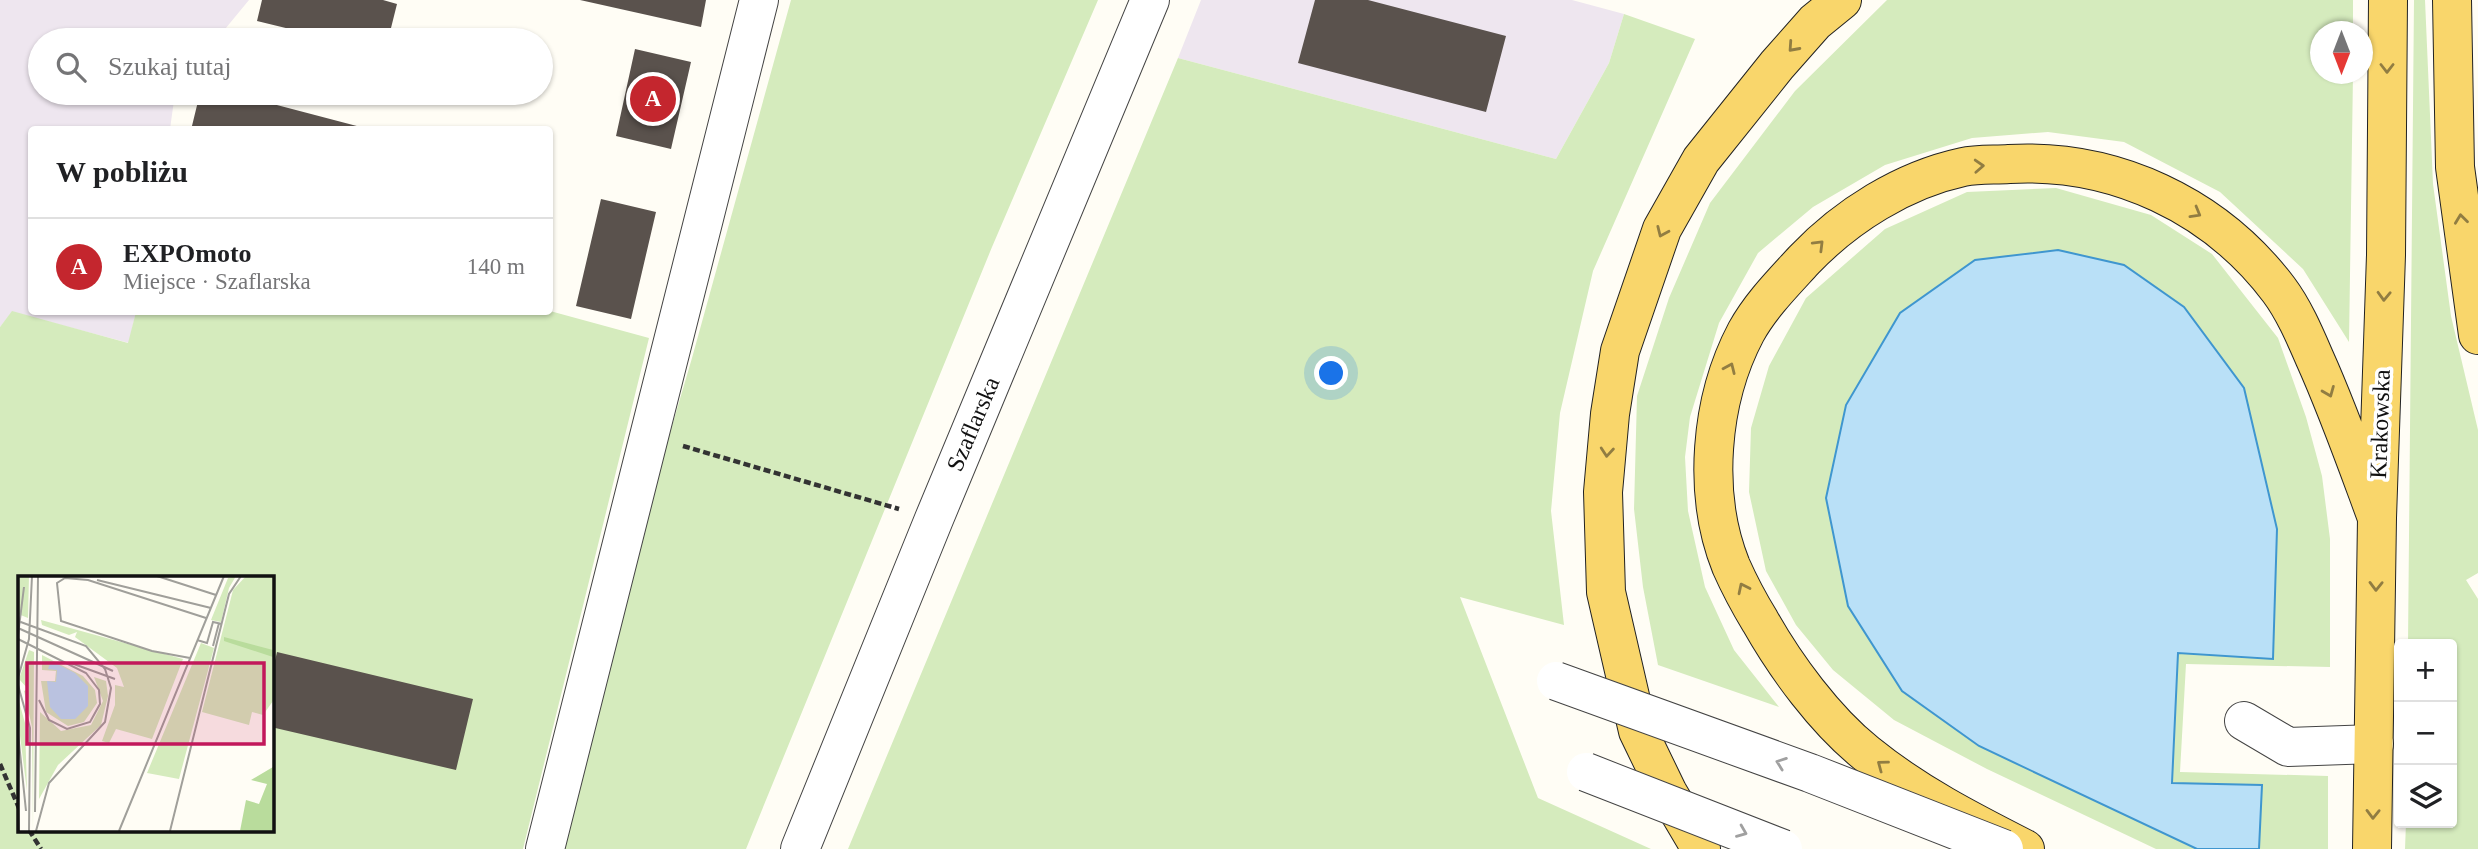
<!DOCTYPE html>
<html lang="pl">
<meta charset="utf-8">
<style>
:root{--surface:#fff;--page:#f2f2f2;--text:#202124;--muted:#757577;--line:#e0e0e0;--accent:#c4262e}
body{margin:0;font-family:Georgia,serif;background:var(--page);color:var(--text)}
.controls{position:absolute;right:21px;bottom:21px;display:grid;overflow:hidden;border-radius:7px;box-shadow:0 2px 5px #0004}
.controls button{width:63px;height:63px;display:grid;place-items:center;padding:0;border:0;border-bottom:2px solid var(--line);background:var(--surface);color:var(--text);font:35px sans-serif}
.compass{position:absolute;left:2310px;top:21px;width:63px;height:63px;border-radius:50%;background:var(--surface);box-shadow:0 2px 5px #0004;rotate:180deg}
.you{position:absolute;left:1332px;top:374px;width:24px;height:24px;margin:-18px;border:5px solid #fff;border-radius:50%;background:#1a73e8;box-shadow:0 0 0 10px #1a73e833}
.badge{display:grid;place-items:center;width:46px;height:46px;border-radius:50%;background:var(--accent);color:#fff;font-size:23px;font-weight:700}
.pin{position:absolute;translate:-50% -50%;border:4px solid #fff;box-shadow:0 2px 7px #0006}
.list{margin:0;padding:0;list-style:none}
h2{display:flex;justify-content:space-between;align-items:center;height:91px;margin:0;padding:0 28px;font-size:30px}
h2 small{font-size:23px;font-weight:400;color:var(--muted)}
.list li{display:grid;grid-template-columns:46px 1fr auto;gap:21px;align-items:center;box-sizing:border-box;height:98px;padding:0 28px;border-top:2px solid var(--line)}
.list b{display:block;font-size:26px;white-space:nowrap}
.list p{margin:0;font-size:23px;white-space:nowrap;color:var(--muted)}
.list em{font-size:23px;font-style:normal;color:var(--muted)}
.icon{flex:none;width:38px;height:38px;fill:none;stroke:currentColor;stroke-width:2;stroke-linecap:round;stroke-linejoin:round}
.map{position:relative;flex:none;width:2478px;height:849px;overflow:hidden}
.search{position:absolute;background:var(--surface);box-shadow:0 2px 5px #0004;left:28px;top:28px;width:525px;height:77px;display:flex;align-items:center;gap:18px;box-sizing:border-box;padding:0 24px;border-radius:38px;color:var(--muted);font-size:26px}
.panel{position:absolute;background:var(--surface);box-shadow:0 2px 5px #0004;left:28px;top:126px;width:525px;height:189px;border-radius:7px}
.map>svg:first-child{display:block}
.industrial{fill:#eee6ef}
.green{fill:#d5ebbd;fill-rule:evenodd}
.water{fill:#b9e0f7;stroke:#3f96cf;stroke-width:2}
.building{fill:#5a524d}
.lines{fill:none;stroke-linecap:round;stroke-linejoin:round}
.minor-casing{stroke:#444;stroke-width:40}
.major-casing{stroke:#222;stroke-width:40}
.path{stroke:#333;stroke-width:4.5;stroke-dasharray:7 3.5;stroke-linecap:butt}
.minor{stroke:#fff;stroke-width:38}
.major{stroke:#f9d66b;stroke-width:38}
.minor-bridge-casing{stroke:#444;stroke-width:40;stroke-linecap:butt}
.minor-bridge{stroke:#fff;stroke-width:38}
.oneway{stroke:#917d42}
.oneway2{stroke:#a0a0a0}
.labels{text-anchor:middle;stroke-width:7;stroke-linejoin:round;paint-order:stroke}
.street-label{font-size:24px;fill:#111;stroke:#fff}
.inset-road{fill:none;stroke:#a09f9a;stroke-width:2}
.view{fill:#c2185b;fill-opacity:0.15;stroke:#c2185b;stroke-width:3.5}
.inset-edge{fill:none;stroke:#111;stroke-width:3.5}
</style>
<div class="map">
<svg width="2478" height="849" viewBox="0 0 2478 849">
<rect width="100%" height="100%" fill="#fffdf5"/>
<!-- industrial -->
<path class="industrial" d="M0 0H249L216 40H40V93H175L170 129 32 130V312H136L129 343 12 312 0 327Z
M1201 0H1572L1624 14 1609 63 1556 159 1178 58Z"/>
<!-- green -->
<path class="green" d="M791 0H1098L992 247 746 849H563L647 511 692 358Z
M1887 0H2353V31L2320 32V74H2353L2349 342 2303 269 2220 192 2124 142 2048 132 1972 138 1885 165 1813 207 1758 253 1719 323 1690 417 1685 457 1688 511 1705 587 1734 650 1779 707 1658 665 1643 587 1634 509 1637 396 1669 298 1710 203 1795 91Z
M2414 0H2425L2433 184 2451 316 2478 430V573L2466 580 2478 599V849H2405L2406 823H2452V644H2408Z
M1624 14 1695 39 1593 271 1560 413 1551 511 1564 625 1460 597 1538 798 1651 849H848L1178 58 1556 159 1609 63Z
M2056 188 2151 215 2212 254 2278 338 2306 417 2322 476 2330 539V667L2186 664 2180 772 2328 776V849H2156L1987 769 1894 720 1833 670 1796 625 1766 571 1749 492 1751 428 1769 366 1806 298 1885 229 1967 192Z
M12 311 128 343 136 312 550 311 649 338 523 849H0V327ZM19 578H271V830H19Z"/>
<!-- water -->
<path class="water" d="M2058 250 2124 265 2184 307 2244 388 2277 529 2273 659 2178 653 2172 783 2262 785 2259 849H2197L1979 746 1902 691 1848 606 1826 498 1846 405 1900 313 1975 260Z"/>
<!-- building -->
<path class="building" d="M262 0H383L397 4 388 40H335L257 21Z
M580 0H706L701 27Z
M1315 0H1368L1506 36 1486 112 1298 63Z
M635 49 691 62 671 149 616 136Z
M200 93H231L372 130H191Z
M601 199 656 212 631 319 576 306Z
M277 652 473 699 456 770 271 727V678Z"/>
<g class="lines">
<!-- minor casing -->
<g class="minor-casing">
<path id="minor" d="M2244 721 2288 747 2374 744
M545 849 759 0
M800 849 934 519 1150 0"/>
</g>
<!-- major casing -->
<g class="major-casing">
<path id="major" d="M2452 0 2455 167 2478 335
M1701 849 1668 793 1638 731 1606 592 1603 492 1610 414 1620 351 1662 229 1701 160 1777 65 1815 22 1842 0
M2025 849C1970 821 1915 793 1866 753 1825 720 1786 667 1760 621 1749 603 1739 584 1731 566 1702 494 1710 400 1746 332 1761 305 1783 283 1804 260 1846 216 1903 180 1963 167 1977 164 1994 165 2009 164 2114 158 2215 205 2279 290 2294 310 2305 336 2315 359 2338 410 2357 464 2377 518
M2372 849 2377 518 2386 255 2388 0"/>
</g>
<!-- path -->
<path class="path" d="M683 446 899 509
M0 764 19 808
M29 830 41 849"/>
<!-- minor -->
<use href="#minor" class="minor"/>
<!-- major -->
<use href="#major" class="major"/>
<!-- minor-bridge casing -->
<g class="minor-bridge-casing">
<path id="minor-bridge" d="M1556 681 1810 773 2004 849
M1586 772 1783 849"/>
</g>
<!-- minor-bridge -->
<use href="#minor-bridge" class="minor-bridge"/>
</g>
<!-- one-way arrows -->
<defs><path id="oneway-chevron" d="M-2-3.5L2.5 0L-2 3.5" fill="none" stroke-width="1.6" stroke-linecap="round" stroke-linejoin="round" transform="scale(1.75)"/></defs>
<g class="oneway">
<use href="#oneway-chevron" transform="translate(1793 47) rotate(132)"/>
<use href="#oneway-chevron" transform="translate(2387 68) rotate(90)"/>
<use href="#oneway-chevron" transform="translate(1979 166) rotate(-3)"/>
<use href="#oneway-chevron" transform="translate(2196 213) rotate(30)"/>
<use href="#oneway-chevron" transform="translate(2461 219) rotate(-97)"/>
<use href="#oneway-chevron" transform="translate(1662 232) rotate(114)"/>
<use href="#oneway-chevron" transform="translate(1819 245) rotate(-45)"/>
<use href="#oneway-chevron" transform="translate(2384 296) rotate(92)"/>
<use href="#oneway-chevron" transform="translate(1730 368) rotate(-66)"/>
<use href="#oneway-chevron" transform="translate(2329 392) rotate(68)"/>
<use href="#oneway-chevron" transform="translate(1607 452) rotate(95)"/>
<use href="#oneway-chevron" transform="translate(2376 586) rotate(91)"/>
<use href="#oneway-chevron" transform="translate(1743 588) rotate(-116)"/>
<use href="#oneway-chevron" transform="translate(1882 765) rotate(-143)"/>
<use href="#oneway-chevron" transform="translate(2373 814) rotate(91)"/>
</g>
<g class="oneway2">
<use href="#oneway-chevron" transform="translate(1781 763) rotate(-160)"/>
<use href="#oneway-chevron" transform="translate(1742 832) rotate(22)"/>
</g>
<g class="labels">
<!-- street labels -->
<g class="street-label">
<text transform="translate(973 424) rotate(-67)" y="8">Szaflarska</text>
<text transform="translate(2380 424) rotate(-88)" y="8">Krakowska</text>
</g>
</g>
<!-- overview -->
<g transform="translate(18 576)">
<rect width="256" height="256" fill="#fffdf5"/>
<path d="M0 0H11L10 42 0 38ZM218 0 211 12 203 46 193 44 210 2ZM228 0H255V125L245 139 234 136 231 149 184 136 215 14ZM23 44 165 83 134 163 98 153 91 167 84 165 97 129V109L106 111 99 92 57 61 59 56 51 59 24 49ZM183 67 196 72 161 203 129 197ZM11 74 16 76 15 255 14 151 6 115 10 113 1 103ZM24 79 65 100 77 114 79 127 66 146 50 150 28 136 23 105H37L38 95 24 94ZM76 101 88 105 90 120 83 149 40 189 21 223 22 136 43 155 73 149 85 125ZM0 122 7 147 9 215 0 144Z" fill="#d5ebbd"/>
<path d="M206 61 255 74V81L206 65ZM255 191V255H222L228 224 241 228 249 208 233 204Z" fill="#b9dc9c"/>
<path d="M33 85 57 97 70 110V130L57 143H43L32 131 29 105 38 106 39 94 30 93Z" fill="#b9e0f7"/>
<path class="inset-road" d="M139 0 198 19M79 4 193 32M0 45 68 70 87 93 93 112 87 146 31 207 18 255M0 52 95 95M0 59 6 11M0 63 68 97 81 114 82 128 72 146 49 153 31 144 21 124M179 64 189 67 195 46 204 48M195 70 201 47M172 82 134 75 43 45 39 7 47 2 70 4 188 42M53 87 97 103M0 102 11 63 14 0M0 109 12 152 11 255M0 157 8 235M0 229 1 255M17 236 20 0M101 255 206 0M152 255 211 18 223 0"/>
<path class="view" d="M9 87H246V168H9Z"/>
<rect width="256" height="256" class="inset-edge"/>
</g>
</svg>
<div class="controls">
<button>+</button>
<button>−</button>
<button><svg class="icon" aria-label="layers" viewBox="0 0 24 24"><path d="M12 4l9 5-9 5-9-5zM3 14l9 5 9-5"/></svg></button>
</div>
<svg class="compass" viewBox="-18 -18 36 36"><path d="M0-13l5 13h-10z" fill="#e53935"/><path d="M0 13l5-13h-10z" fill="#757577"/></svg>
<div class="you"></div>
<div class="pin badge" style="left:653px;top:99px">A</div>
<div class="search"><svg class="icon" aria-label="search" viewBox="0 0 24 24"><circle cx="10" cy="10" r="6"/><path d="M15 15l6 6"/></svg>Szukaj tutaj</div>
<section class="panel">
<h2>W pobliżu<small></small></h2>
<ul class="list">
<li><span class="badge">A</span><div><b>EXPOmoto</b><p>Miejsce · Szaflarska</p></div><em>140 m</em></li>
</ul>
</section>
</div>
